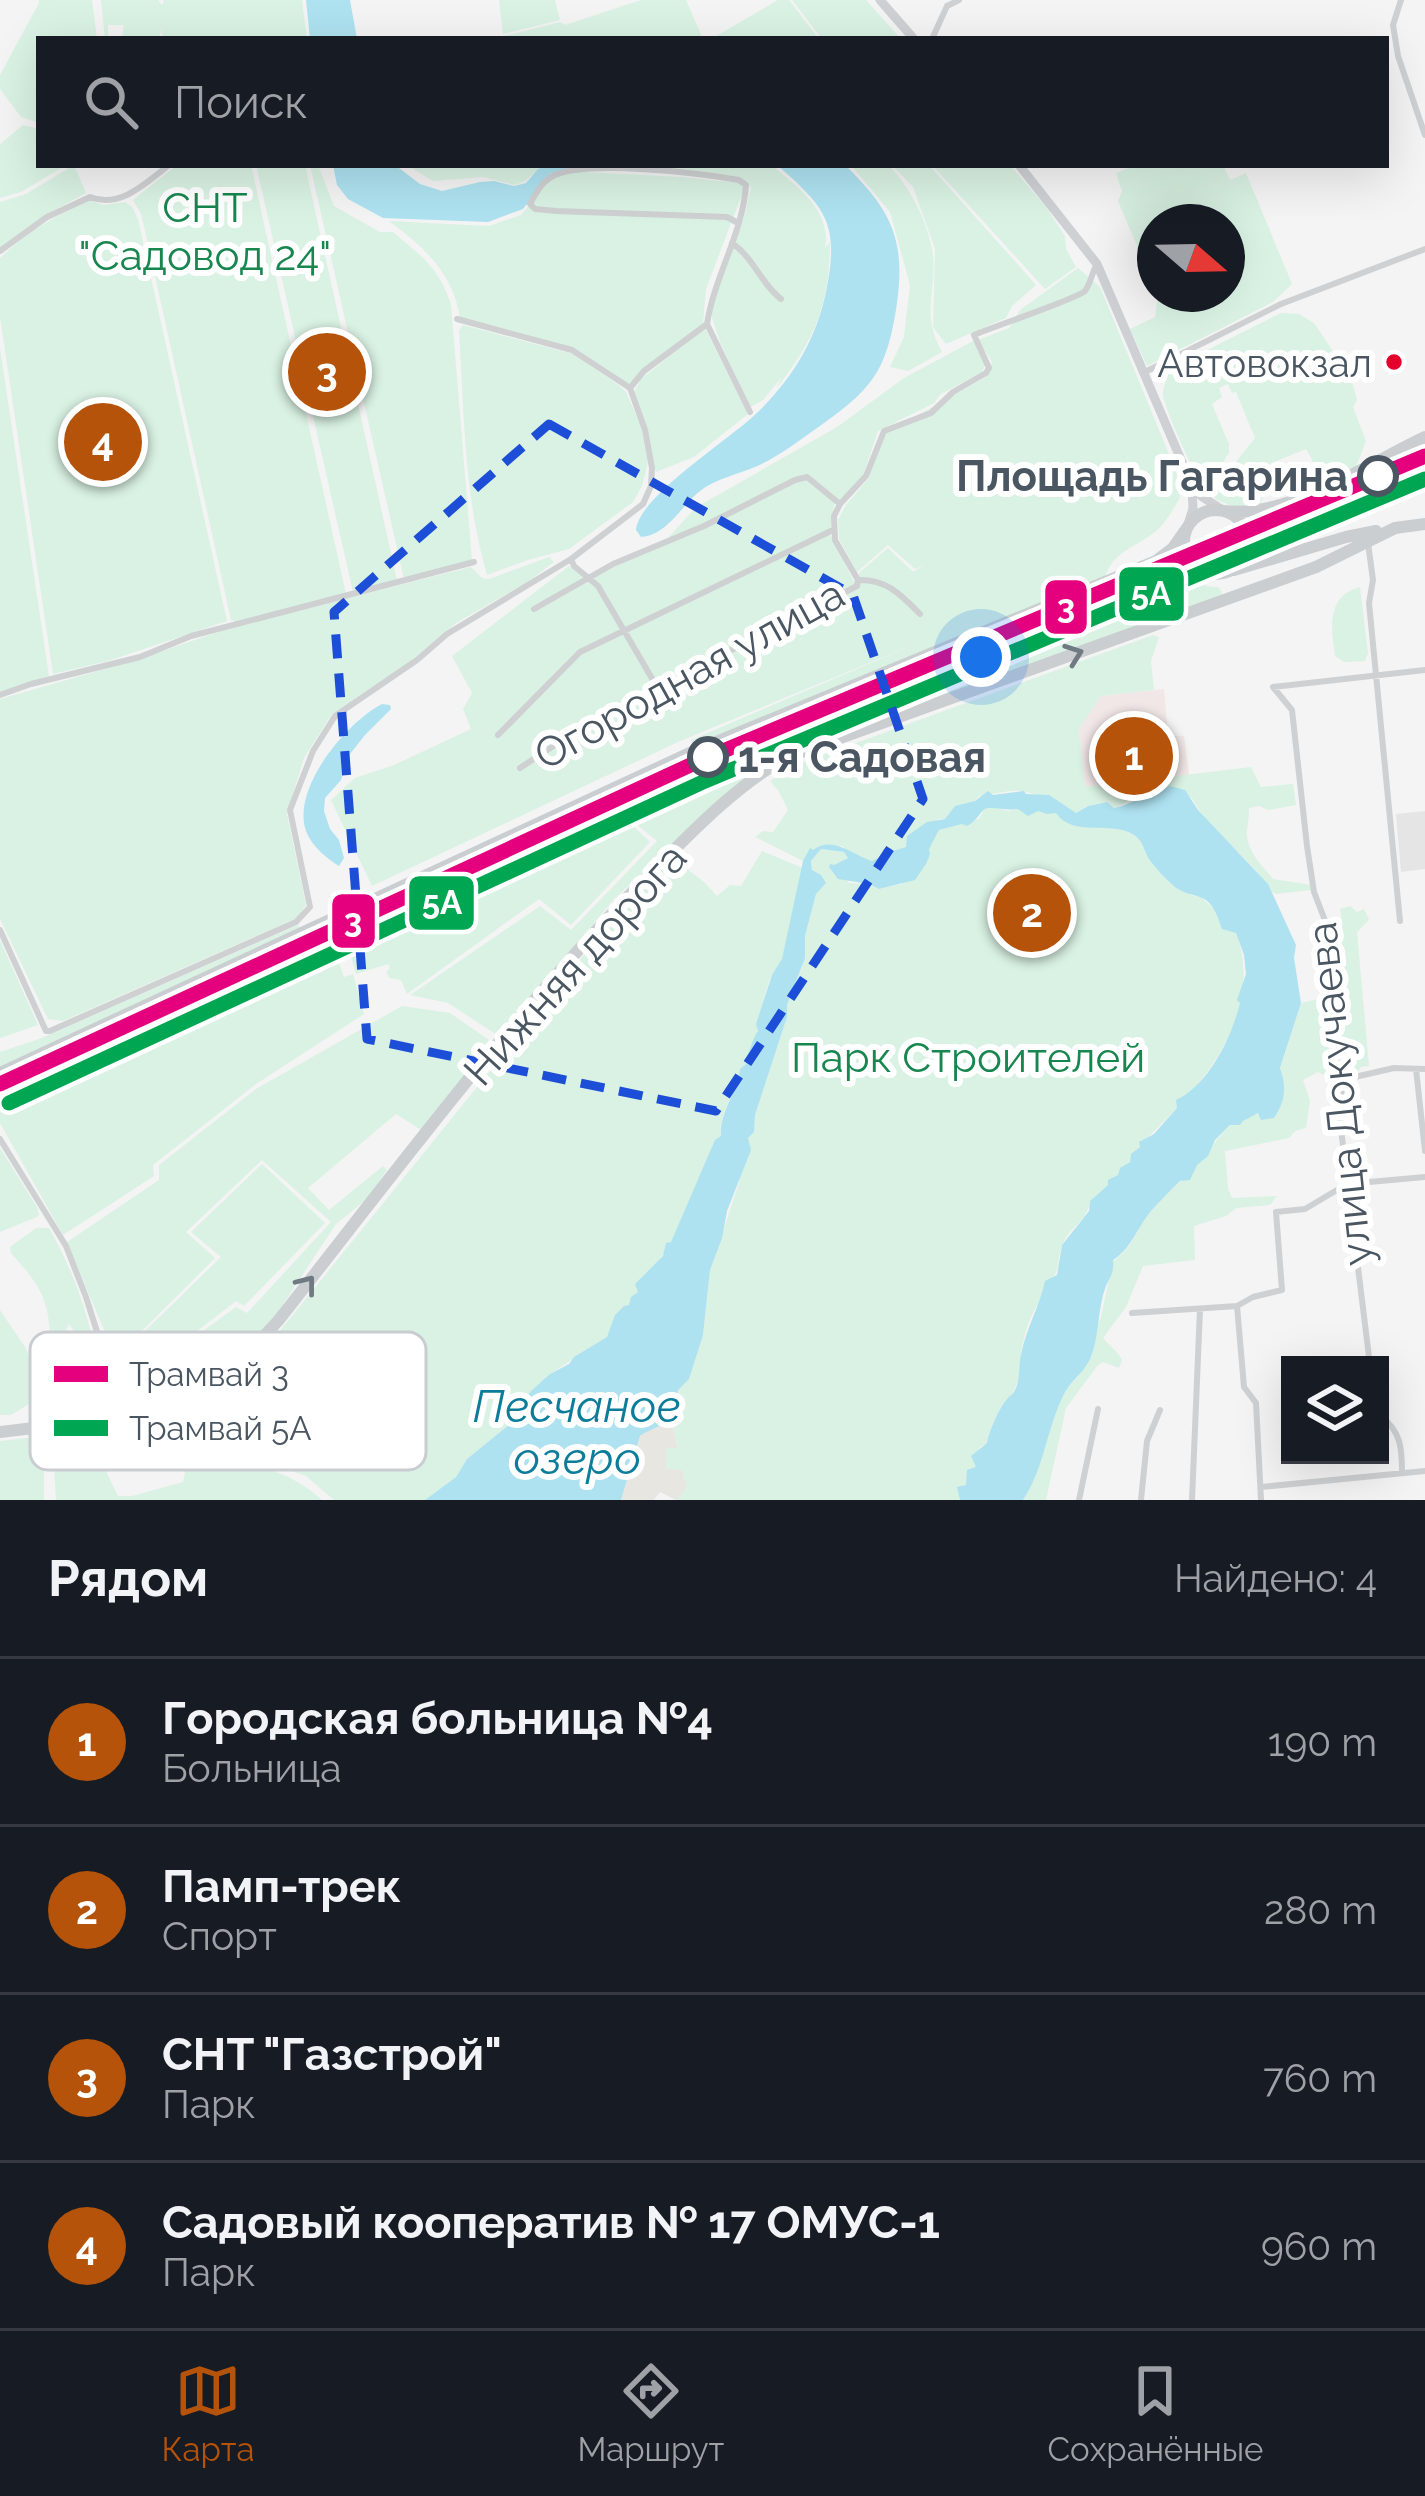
<!DOCTYPE html>
<html lang="ru">
<meta charset="utf-8">
<style>
:root{--surface:#171b24;--page:#242831;--text:#f1f3f6;--muted:#9ea1a6;--line:#363941;--accent:#b45309}
body{margin:0;font-family:Raleway,sans-serif;background:var(--page);color:var(--text)}
.controls{position:absolute;right:36px;bottom:36px;display:grid;overflow:hidden;border-radius:0px;box-shadow:0 12px 48px #0002}
.controls button{width:108px;height:108px;display:grid;place-items:center;padding:0;border:0;border-bottom:3px solid var(--line);background:var(--surface);color:var(--text);font:60px sans-serif}
.compass{position:absolute;left:1137px;top:204px;width:108px;height:108px;border-radius:50%;background:var(--surface);box-shadow:0 12px 48px #0002;rotate:110deg}
.you{position:absolute;left:981px;top:657px;width:42px;height:42px;margin:-30px;border:9px solid #fff;border-radius:50%;background:#1a73e8;box-shadow:0 0 0 18px #1a73e833}
.badge{display:grid;place-items:center;width:78px;height:78px;border-radius:50%;background:var(--accent);color:#fff;font-size:39px;font-weight:700}
.pin{position:absolute;translate:-50% -50%;border:6px solid #fff;box-shadow:0 3px 12px #0006}
.list{margin:0;padding:0;list-style:none}
h2{display:flex;justify-content:space-between;align-items:center;height:156px;margin:0;padding:0 48px;font-size:51px}
h2 small{font-size:39px;font-weight:400;color:var(--muted)}
.list li{display:grid;grid-template-columns:78px 1fr auto;gap:36px;align-items:center;box-sizing:border-box;height:168px;padding:0 48px;border-top:3px solid var(--line)}
.list b{display:block;font-size:45px;white-space:nowrap}
.list p{margin:0;font-size:39px;white-space:nowrap;color:var(--muted)}
.list em{font-size:39px;font-style:normal;color:var(--muted)}
.icon{flex:none;width:66px;height:66px;fill:none;stroke:currentColor;stroke-width:2;stroke-linecap:round;stroke-linejoin:round}
.map{position:relative;flex:none;width:1425px;height:1500px;overflow:hidden}
.search{position:absolute;background:var(--surface);box-shadow:0 12px 48px #0002;left:36px;right:36px;top:36px;height:132px;display:flex;align-items:center;gap:30px;box-sizing:border-box;padding:0 42px;border-radius:0px;color:var(--muted);font-size:45px}
.sheet{height:828px;background:var(--surface)}
nav{display:flex;justify-content:space-around;align-items:center;box-sizing:border-box;height:168px;border-top:3px solid var(--line);background:var(--surface);font-size:33px;color:var(--muted)}
nav a{display:grid;justify-items:center;gap:6px}
nav .on{color:var(--accent)}
.map>svg:first-child{display:block}
.education{fill:#e6e5e6}
.medical{fill:#f1e7e6}
.green{fill:#d9f2e3}
.sand{fill:#e7e6e1}
.water{fill:#aee2f0}
.lines{fill:none;stroke-linecap:round;stroke-linejoin:round}
.minor{stroke:#ced0d2;stroke-width:6}
.secondary{stroke:#ced0d4;stroke-width:9}
.primary{stroke:#caced1;stroke-width:12}
.tram{stroke:#c9cacc;stroke-width:3}
.tram-1-casing{stroke:#fff;stroke-width:24}
.tram-2-casing{stroke:#fff;stroke-width:24}
.tram-1{stroke:#e5007d;stroke-width:15}
.tram-2{stroke:#00a651;stroke-width:15}
.oneway{stroke:#707a83}
.marked{fill:none;stroke:#1d4ed8;stroke-width:9;stroke-dasharray:24 15;stroke-linejoin:round}
.bus-dot{fill:#e4002b;stroke:#fff;stroke-width:4.5}
.stop-dot{fill:#fff;stroke:#4a5661;stroke-width:6}
.labels{text-anchor:middle;stroke-width:12;stroke-linejoin:round;paint-order:stroke}
.bus-label{font-size:39px;fill:#4a5661;stroke:#fff;text-anchor:end}
.park-label{font-size:42px;fill:#17864f;stroke:#fff}
.stop-label{font-size:42px;font-weight:bold;fill:#4a5661;stroke:#fff;text-anchor:end}
.street-label{font-size:42px;fill:#4a5661;stroke:#fff}
.water-label{font-size:45px;font-style:italic;fill:#0c7c9b;stroke:#fff}
.key{fill:#fff;stroke:#c9ccd0;stroke-width:3}
.key-label{font-size:33px;fill:#4a5661}
.line-badge{stroke:#fff;stroke-width:4.5}
.badge-label{font-size:33px;text-anchor:middle;font-weight:bold;fill:#fff}
</style>
<div class="map">
<svg width="1425" height="1500" viewBox="0 0 1425 1500">
<rect width="100%" height="100%" fill="#f4f4f4"/>
<!-- education -->
<path class="education" d="M1425 811V869L1401 872 1396 814Z"/>
<!-- medical -->
<path class="medical" d="M1164 689 1168 736H1184L1189 775 1085 787 1079 729 1101 696Z"/>
<!-- green -->
<path class="green" d="M39 0H92L97 39H39V123L21 117 0 89V75L39 3Z
M101 0H158L162 5 164 0H302L307 39H162V29L159 39H122L124 25H108V39H105Z
M499 0H555L560 20 503 34Z
M641 0H686L703 39H504V36L560 22 565 25Z
M778 0H789L819 39H711Z
M792 0H866L901 39H822Z
M23 125 39 129V165H66L21 192 0 198V144Z
M74 165 86 193 51 212 0 248V202L26 194Z
M177 165H251L346 594 237 622 231 620 145 231 141 214 133 200Z
M256 165H305L397 580 353 592Z
M310 165H318L334 206 380 232H393C422 257 438 266 451 304L472 561 404 579Z
M407 165H543L525 181 515 185 483 177 433 181Z
M583 165H771C797 186 832 211 825 248L830 242C830 304 814 341 776 389L782 377 763 400 750 407 720 342 712 318V298L744 218 751 187 742 179 683 169 610 166 582 172 682 177 740 183 744 189 706 289 703 323 630 385 574 348 460 318C453 273 424 247 389 221L489 226 521 215 552 178Z
M851 165H889C910 188 926 218 932 249 939 289 919 311 942 352L908 371 890 367 904 337 910 285 890 212Z
M892 165H929L1036 285 1012 306 1006 318 946 344 933 327 935 249 913 187Z
M932 165H1010L1046 207 1065 236 1066 249 1076 267 1045 289Z
M1136 165H1223L1230 180 1246 173 1292 284 1273 302 1147 366 1130 329 1155 317 1158 294H1227V222H1155V250L1138 248 1118 201 1122 191 1116 173Z
M89 200 103 205 125 202 132 207 138 219 227 621 108 661 53 674 0 317V258C27 232 55 216 89 200Z
M1078 268 1100 287 1176 471 1180 498C1173 509 1166 523 1156 531 1137 547 1111 552 1105 578L694 747 691 740 920 642 678 742 372 886 331 800 355 778 394 765 471 729 463 709 472 693 452 656 569 566 586 579 660 547 695 508 837 427 904 378 973 341 987 360 982 372 941 394 934 403 878 431 862 479 834 505 830 534 854 582 860 572 888 548 913 572 923 566 915 569 888 545 857 572 839 539 838 520 846 505 869 478 879 437 986 377 992 362 978 340 1009 328 1020 310Z
M1281 313 1299 314 1314 323 1351 378 1357 400 1353 407 1366 441 1356 467 1325 483 1306 449 1274 462 1261 502 1255 509H1239L1215 499 1213 490 1255 438 1236 392 1232 393 1228 384 1219 388 1222 397 1212 404 1229 444V453C1224 461 1211 481 1200 476 1192 473 1165 407 1163 396 1162 388 1168 376 1171 368Z
M463 325 573 354 617 384 626 392 641 426 648 462 642 486 633 502 569 549 528 560 487 575C464 497 464 412 459 330Z
M705 328 748 414 694 457 656 472 633 394 641 379Z
M0 348 49 676 0 692Z
M549 557 554 562 529 581 456 623 408 663 331 715 304 758 287 814 306 905 297 918 63 1021 48 1019 0 919V699L133 661 233 627 471 567 482 578 489 579Z
M1185 569C1198 579 1201 588 1218 587L1222 592 1220 599 825 736 757 768 614 899 511 1023 497 1035 448 1003 410 995 540 906 571 930 657 841 625 815 570 849 562 836 752 747Z
M1360 587 1368 653 1365 661 1344 662 1335 656C1331 628 1326 596 1360 587Z
M1153 635 1159 637 1151 661 1154 690 1101 696 1079 729 1085 787 1251 767 1261 787 1293 784 1296 805 1268 810 1259 806 1249 808C1249 815 1248 823 1247 830 1246 851 1261 864 1273 879L1311 885 1312 890 1276 894 1272 892C1253 859 1208 831 1192 798L1160 788 1114 808 1107 802 1087 806 1076 813C1057 803 1042 794 1020 791 1007 790 992 795 979 796L975 801 955 807 945 819H938L906 847 872 861 852 855 842 846 813 850 803 861 755 837 763 831 773 832 788 810 778 790 770 781 790 767Z
M990 806 1008 811 1018 809 1056 812C1071 835 1113 820 1135 836 1143 842 1144 852 1150 860 1163 878 1181 894 1202 898L1214 909 1222 928 1236 932C1266 1015 1202 1086 1146 1139 1140 1145 1135 1155 1130 1161 1118 1176 1104 1189 1090 1201 1088 1220 1070 1227 1063 1243 1054 1265 1065 1268 1043 1288 1043 1300 1037 1304 1032 1315 1024 1332 1019 1355 1021 1373 1018 1380 1016 1387 1012 1394 1010 1397 1006 1399 1004 1402 997 1413 989 1430 987 1443L979 1448 976 1467 966 1485 958 1488 960 1500H676L687 1488 682 1470H666V1447H678L672 1423 677 1418 678 1389 703 1335 710 1270 739 1183 748 1138 754 1131 755 1115 787 1017V1005L794 984 802 968 805 936 816 894 811 861 821 849 844 852 848 858 834 865 849 883 869 884 879 889 902 884 928 850 939 830 979 819 985 808Z
M627 820 650 842 571 925 539 899 407 994 401 980 389 978 386 972 390 968 388 964 356 974 344 933 361 922 530 847 558 839 569 856Z
M762 851 803 868C795 899 793 934 781 962 778 968 773 973 770 979 760 1005 761 1037 745 1060L746 1064 740 1070C737 1093 718 1113 721 1136L710 1154 671 1243 607 1337 550 1374 519 1407 515 1420 467 1459 456 1477 425 1500H334L306 1476 275 1465 196 1452 190 1444 183 1410 188 1407 191 1419 201 1413 197 1403 241 1373 262 1353 604 930 673 858 704 882 717 896 730 885 741 886Z
M1350 906 1357 912 1364 909 1369 920 1357 932 1369 1066 1361 1067 1356 1074H1347L1337 1081 1318 1072 1303 1080 1310 1101 1306 1128 1295 1131 1289 1138 1225 1151 1228 1188 1232 1198 1277 1196 1270 1205 1236 1208 1226 1216 1194 1226 1195 1260 1143 1266 1126 1307 1103 1338C1109 1346 1118 1351 1122 1360L1119 1368 1103 1362 1098 1365 1066 1408 1046 1500H1023C1047 1466 1046 1403 1078 1377L1101 1317 1113 1261C1134 1248 1137 1226 1153 1209 1168 1192 1185 1178 1200 1161 1210 1149 1219 1136 1231 1125H1240C1249 1112 1263 1113 1277 1114 1284 1098 1287 1086 1280 1069L1301 1003 1340 994 1339 922 1342 921 1340 909Z
M298 925 301 930 0 1067V1052L39 1039Z
M330 938 344 977 353 974 364 1014 256 1084 153 1165 154 1176 63 1235 0 1123V1090L219 996Z
M0 940 38 1025 0 1038Z
M402 1006 450 1013 489 1040 485 1055 421 1130 396 1114 308 1188 329 1210 383 1166 387 1170 367 1199 336 1224 274 1318 233 1363 208 1381 177 1398 131 1409 120 1404 119 1392 236 1307 247 1313 331 1222 262 1160 186 1232 215 1258 143 1330 110 1344 67 1242 159 1180V1165L256 1089Z
M0 1148 37 1207 39 1216 0 1232Z
M262 1164 325 1223 244 1306 236 1301 156 1363 117 1389 111 1349 144 1332 221 1257 191 1232Z
M36 1228H49C73 1271 83 1300 95 1347L85 1346 69 1324 57 1349H51C49 1299 43 1289 11 1253L10 1247Z
M0 1310 25 1347 37 1371V1399L11 1415H0Z
M102 1430 103 1465 118 1496H132L183 1482 187 1462 195 1459C246 1465 282 1464 322 1500H56L52 1437Z
M44 1436V1500H0V1441Z"/>
<!-- sand -->
<path class="sand" d="M672 1423 678 1448H666V1469L682 1470 687 1488 676 1500 660 1492 654 1500H621L640 1436 651 1429Z"/>
<!-- water -->
<path class="water" d="M306 0H350L357 39H310Z
M333 165H395L420 184 442 191 480 182 494 181 514 186 526 183 538 169 548 165H578L550 174 523 209 488 222 383 218 348 199 337 185Z
M777 165H845C890 209 906 238 897 303 887 371 873 389 817 428 797 442 778 457 755 467 738 474 720 478 704 488 682 503 669 535 641 537L636 530C639 495 733 438 760 410 794 376 816 339 826 292 840 223 826 208 777 165Z
M382 704 390 705 391 709 365 735 350 754 341 780 325 798 324 811 330 829 339 840 344 858 339 866C327 859 311 845 306 831 291 788 347 722 382 704Z
M1170 786 1185 790 1198 810 1268 884 1296 945 1294 958 1301 1003 1280 1068C1287 1087 1285 1102 1274 1118L1261 1120 1258 1113 1243 1121 1240 1125H1230L1215 1140 1208 1156 1197 1165 1190 1180 1180 1181C1170 1191 1160 1201 1151 1211 1137 1228 1132 1248 1113 1260 1114 1273 1111 1275 1106 1286 1097 1309 1100 1336 1090 1359 1083 1374 1069 1382 1063 1396 1046 1431 1044 1469 1023 1500H960L957 1487 966 1485 967 1470 976 1467 971 1456 987 1443C989 1431 999 1408 1007 1399 1009 1396 1012 1395 1014 1392 1021 1380 1018 1368 1021 1355 1026 1328 1040 1306 1045 1281L1057 1275 1062 1245 1089 1211 1090 1201 1108 1185V1180L1118 1175 1120 1168 1130 1162 1131 1154 1140 1147 1139 1142 1154 1134 1177 1108 1176 1100C1209 1085 1232 1036 1240 1003L1237 1000 1246 974 1244 955 1236 933 1222 929C1218 918 1214 903 1202 898 1193 894 1184 894 1175 887 1167 880 1156 869 1149 859 1144 851 1143 841 1134 835 1111 820 1073 838 1056 813L1047 814 1038 811 1028 816 1018 809C1009 811 989 806 985 809 979 813 978 820 967 826L962 824 939 830 929 849 930 854 926 864 915 880 879 889 869 884 838 879 829 867 830 864 834 865 848 858 844 852 821 849 811 861 812 870 821 875 826 883 816 894 805 936V958L787 1005V1017L755 1115 754 1132 748 1138 751 1150 727 1211 722 1238 710 1270 703 1335 689 1379 678 1390C675 1438 674 1414 640 1436L621 1500H425L456 1477 467 1459 515 1420 519 1407 530 1392 550 1374 569 1364 574 1357 607 1337 615 1315 624 1306 629 1305 631 1297 638 1292 635 1284 663 1256 666 1243 671 1242 715 1140 721 1136C719 1113 737 1093 740 1069L746 1064 745 1060C751 1051 751 1041 758 1031L756 1024 772 975 782 959 803 861 810 848 813 850C833 835 852 855 872 861L882 856 883 849 891 848 893 851 906 847 907 836 927 822 945 819 955 806 975 801 988 791 993 795 1024 791 1026 794 1049 795 1076 813 1088 806 1107 802 1114 808 1122 806Z"/>
<g class="lines">
<!-- minor -->
<path class="minor" d="M1401 0 1393 25 1398 56 1425 135
M932 39 947 6 959 0
M732 243C754 258 761 284 781 299
M0 251 47 217 90 197C120 209 146 183 169 165
M457 319 572 350 630 388 644 371 707 324 750 412
M707 324C714 277 743 233 746 185L739 180C699 173 589 160 555 175 542 181 536 193 530 204L535 209 556 211 727 217 738 223
M1145 372 1281 304 1425 249
M1368 543 1373 580 1369 603 1400 921
M571 559 574 566 598 586 657 687
M534 609 613 564 704 526 795 480 807 477 840 504
M920 614C901 595 887 579 858 580L835 540 834 516 840 504 866 476 884 431 931 413 953 392 986 373 989 368 974 335C992 327 1079 298 1085 291 1091 283 1092 272 1097 264
M1273 687 1292 710 1307 846 1314 892 1326 923 1335 1031 1345 1079 1339 1101V1113L1370 1365
M1273 687 1425 670
M0 695 31 684 140 657 191 636 474 562
M498 735 580 652 833 530
M520 768 588 723 857 586 858 580
M0 930 46 1031H50L296 922 310 907 290 810 313 751 335 716 417 660 447 634 571 559 643 504 651 486 652 468 645 430 630 388
M1416 1069 1425 1151
M1346 1079 1394 1068 1425 1069
M0 1139 66 1246 86 1297 99 1338 114 1399 115 1415
M1132 1313 1237 1306
M1380 1415C1401 1432 1402 1447 1402 1473
M1261 1487 1425 1471
M1079 1500 1098 1409
M1141 1500 1147 1441 1160 1410
M1192 1500 1200 1309
M1261 1500 1256 1403 1244 1387 1237 1306 1253 1297 1282 1290 1276 1212 1305 1209 1347 1184 1425 1177"/>
<!-- secondary -->
<path class="secondary" d="M880 0 914 39
M1019 165 1097 264 1191 483 1201 496 1224 511
M1187 528 1193 508 1192 488"/>
<!-- primary -->
<path class="primary" d="M1184 542a32 32 0 1 1 64 0a32 32 0 1 1-64 0Z
M1224 511C1287 519 1368 464 1425 437
M1234 570 1346 537 1376 531
M0 1073 692 752 1156 561 1173 548 1187 528
M0 1432 100 1420 176 1403 211 1385 236 1366 278 1321C397 1170 513 1013 648 876 691 833 734 787 787 757L1316 567 1395 528 1425 524"/>
<!-- tram -->
<path class="tram" d="M1382 473H1412L1425 481"/>
<!-- tram-1 casing -->
<g class="tram-1-casing">
<path id="tram-1" d="M0 1084 697 762 1425 456"/>
</g>
<!-- tram-2 casing -->
<g class="tram-2-casing">
<path id="tram-2" d="M9 1103 705 781 1425 479"/>
</g>
<!-- tram-1 -->
<use href="#tram-1" class="tram-1"/>
<!-- tram-2 -->
<use href="#tram-2" class="tram-2"/>
</g>
<!-- one-way arrows -->
<defs><path id="oneway-chevron" d="M-2-3.5L2.5 0L-2 3.5" fill="none" stroke-width="1.6" stroke-linecap="round" stroke-linejoin="round" transform="scale(3)"/></defs>
<g class="oneway">
<use href="#oneway-chevron" transform="translate(1074 654) rotate(-20)"/>
<use href="#oneway-chevron" transform="translate(307 1284) rotate(-52)"/>
</g>
<!-- marked area -->
<path class="marked" d="M549 424 853 595 923 799 716 1111 367 1039 334 612Z"/>
<!-- markers -->
<circle class="bus-dot" cx="1394" cy="362" r="10"/>
<g class="stop-dot">
<circle cx="1378" cy="476" r="18"/>
<circle cx="708" cy="757" r="18"/>
</g>
<g class="labels">
<!-- bus labels -->
<g class="bus-label">
<text x="1372" y="377">Автовокзал</text>
</g>
<!-- park labels -->
<g class="park-label">
<text x="205" y="222">СНТ<tspan x="205" dy="48">"Садовод 24"</tspan></text>
<text x="968" y="1072">Парк Строителей</text>
</g>
<!-- stop labels -->
<g class="stop-label">
<text x="1348" y="491">Площадь Гагарина</text>
<text x="738" y="772" text-anchor="start">1-я Садовая</text>
</g>
<!-- street labels -->
<g class="street-label">
<text transform="translate(689 674) rotate(-29)" y="15">Огородная улица</text>
<text transform="translate(575 964) rotate(-48)" y="15">Нижняя дорога</text>
<text transform="translate(1339 1094) rotate(-96)" y="15">улица Докучаева</text>
</g>
<!-- water labels -->
<g class="water-label">
<text x="577" y="1422">Песчаное<tspan x="577" dy="52">озеро</tspan></text>
</g>
</g>
<!-- legend -->
<rect x="30" y="1332" width="396" height="138" rx="18" class="key"/>
<rect x="54" y="1366" width="54" height="16" fill="#e5007d"/>
<rect x="54" y="1420" width="54" height="16" fill="#00a651"/>
<g class="key-label">
<text x="129" y="1386">Трамвай 3</text>
<text x="129" y="1440">Трамвай 5А</text>
</g>
<g class="line-badge">
<rect x="1117" y="565" width="69" height="58" rx="12" fill="#00a651"/>
<rect x="1043" y="578" width="46" height="58" rx="12" fill="#e5007d"/>
<rect x="407" y="874" width="69" height="58" rx="12" fill="#00a651"/>
<rect x="330" y="892" width="47" height="58" rx="12" fill="#e5007d"/>
</g>
<g class="badge-label">
<text x="1151" y="605">5А</text>
<text x="1066" y="618">3</text>
<text x="442" y="914">5А</text>
<text x="353" y="932">3</text>
</g>
</svg>
<div class="controls">
<button><svg class="icon" aria-label="layers" viewBox="0 0 24 24"><path d="M12 4l9 5-9 5-9-5zM3 14l9 5 9-5"/></svg></button>
</div>
<svg class="compass" viewBox="-18 -18 36 36"><path d="M0-13l5 13h-10z" fill="#e53935"/><path d="M0 13l5-13h-10z" fill="#9ea1a6"/></svg>
<div class="you"></div>
<div class="pin badge" style="left:1134px;top:756px">1</div>
<div class="pin badge" style="left:1032px;top:913px">2</div>
<div class="pin badge" style="left:327px;top:372px">3</div>
<div class="pin badge" style="left:103px;top:442px">4</div>
<div class="search"><svg class="icon" aria-label="search" viewBox="0 0 24 24"><circle cx="10" cy="10" r="6"/><path d="M15 15l6 6"/></svg>Поиск</div>
</div>
<section class="sheet">
<h2>Рядом<small>Найдено: 4</small></h2>
<ul class="list">
<li><span class="badge">1</span><div><b>Городская больница №4</b><p>Больница</p></div><em>190 m</em></li>
<li><span class="badge">2</span><div><b>Памп-трек</b><p>Спорт</p></div><em>280 m</em></li>
<li><span class="badge">3</span><div><b>СНТ &quot;Газстрой&quot;</b><p>Парк</p></div><em>760 m</em></li>
<li><span class="badge">4</span><div><b>Садовый кооператив № 17 ОМУС-1</b><p>Парк</p></div><em>960 m</em></li>
</ul>
</section>
<nav>
<a class="on"><svg class="icon" aria-label="map" viewBox="0 0 24 24"><path d="M3 6l6-2 6 2 6-2v14l-6 2-6-2-6 2zM9 4v14M15 6v14"/></svg>Карта</a>
<a><svg class="icon" aria-label="directions" viewBox="0 0 24 24"><path d="M12 3l9 9-9 9-9-9zM9 14v-3h6M13 9l2 2-2 2"/></svg>Маршрут</a>
<a><svg class="icon" aria-label="saved" viewBox="0 0 24 24"><path d="M7 4h10v16l-5-4-5 4z"/></svg>Сохранённые</a>
</nav>
